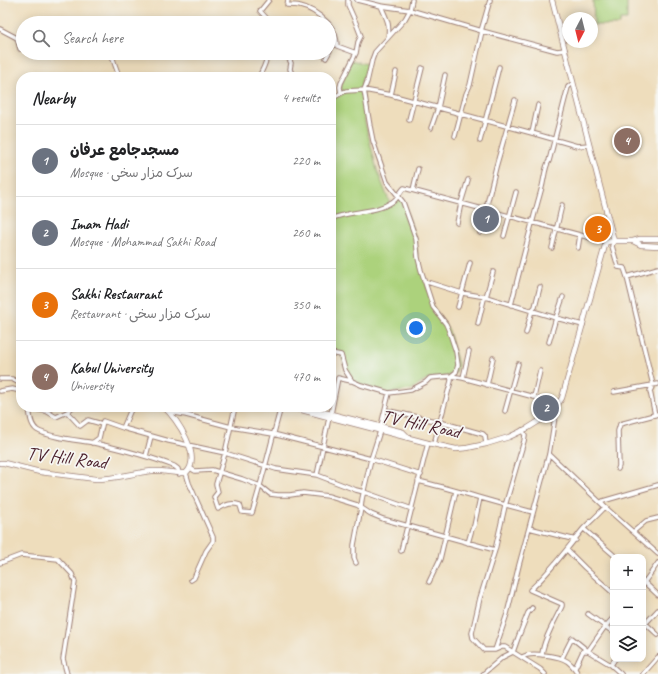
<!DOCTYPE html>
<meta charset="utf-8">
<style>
:root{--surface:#fff;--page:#f2f2f2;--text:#202124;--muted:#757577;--line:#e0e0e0;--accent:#1f6fb2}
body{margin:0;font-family:Caveat,"Playpen Sans Arabic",sans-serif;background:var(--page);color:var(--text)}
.controls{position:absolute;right:12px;bottom:12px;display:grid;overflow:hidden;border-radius:8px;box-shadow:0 2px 10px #0003}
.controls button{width:36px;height:36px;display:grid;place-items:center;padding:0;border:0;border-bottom:1px solid var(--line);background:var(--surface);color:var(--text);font:20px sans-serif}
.compass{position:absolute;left:562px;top:12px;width:36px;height:36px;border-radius:50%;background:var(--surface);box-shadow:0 2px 10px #0003;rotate:187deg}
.you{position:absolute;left:416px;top:328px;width:14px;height:14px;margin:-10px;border:3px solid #fff;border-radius:50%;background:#1a73e8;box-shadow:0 0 0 6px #1a73e833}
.badge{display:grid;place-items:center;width:26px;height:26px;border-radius:50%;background:var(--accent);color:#fff;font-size:13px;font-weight:700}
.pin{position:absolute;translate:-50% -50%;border:2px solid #fff;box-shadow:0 1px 4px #0006}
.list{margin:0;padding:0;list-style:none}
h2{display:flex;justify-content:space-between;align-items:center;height:52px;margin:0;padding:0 16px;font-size:17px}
h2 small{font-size:13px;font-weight:400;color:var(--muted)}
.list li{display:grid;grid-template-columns:26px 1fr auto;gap:12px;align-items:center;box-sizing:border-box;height:72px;padding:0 16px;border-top:1px solid var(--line)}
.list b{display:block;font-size:15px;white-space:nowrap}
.list p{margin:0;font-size:13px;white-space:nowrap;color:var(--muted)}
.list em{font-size:13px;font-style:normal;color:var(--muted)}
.icon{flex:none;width:22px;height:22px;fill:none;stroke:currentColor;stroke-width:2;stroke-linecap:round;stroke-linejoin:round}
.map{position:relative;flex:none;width:658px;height:674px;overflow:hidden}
.search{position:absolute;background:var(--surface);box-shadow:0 2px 10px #0003;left:16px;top:16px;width:320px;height:44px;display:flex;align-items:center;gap:10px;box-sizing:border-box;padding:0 14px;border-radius:22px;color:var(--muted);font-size:15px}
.panel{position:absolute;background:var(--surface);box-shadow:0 2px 10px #0003;left:16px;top:72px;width:320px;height:340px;border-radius:16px}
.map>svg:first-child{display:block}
.green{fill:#acd27b;stroke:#7b7853}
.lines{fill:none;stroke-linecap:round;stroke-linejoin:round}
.minor-casing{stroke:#9c7e74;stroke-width:5.5}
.tertiary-casing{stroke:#9c7e74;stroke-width:6}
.minor{stroke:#fff;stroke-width:3.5}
.tertiary{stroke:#fff;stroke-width:4.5}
.labels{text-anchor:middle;stroke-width:3.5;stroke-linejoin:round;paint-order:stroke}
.street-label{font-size:19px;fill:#4a1f2b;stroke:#f6f6f2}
</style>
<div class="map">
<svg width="658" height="674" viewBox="0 0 658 674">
<rect width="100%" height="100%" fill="#f6f6f2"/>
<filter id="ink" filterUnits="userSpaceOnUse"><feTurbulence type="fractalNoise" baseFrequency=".025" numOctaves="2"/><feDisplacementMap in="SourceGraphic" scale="8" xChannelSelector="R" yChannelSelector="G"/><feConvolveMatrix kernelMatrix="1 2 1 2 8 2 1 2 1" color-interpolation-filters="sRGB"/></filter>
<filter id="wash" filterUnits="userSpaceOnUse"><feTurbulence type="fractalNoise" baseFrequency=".012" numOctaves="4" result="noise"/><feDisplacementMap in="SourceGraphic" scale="16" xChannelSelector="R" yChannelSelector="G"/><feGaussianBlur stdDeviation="0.9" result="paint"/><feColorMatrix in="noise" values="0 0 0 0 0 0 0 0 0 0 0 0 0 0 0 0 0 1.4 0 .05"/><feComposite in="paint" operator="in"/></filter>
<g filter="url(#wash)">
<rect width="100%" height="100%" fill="#eeddbc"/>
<!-- green -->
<path class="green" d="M593 0H627V20H620V25H594Z
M351 60 367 64 361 83 363 90 365 122 377 170 391 206 396 203 399 197 403 202 416 239 418 258 433 307 449 331 458 365 456 372 451 376 430 378 411 390 389 393 361 385 349 378 341 355 331 353V101L333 98 343 94 341 86Z"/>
</g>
<g filter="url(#ink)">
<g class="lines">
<!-- minor casing -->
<g class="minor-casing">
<path id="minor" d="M269 0 260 11 271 23
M288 0 287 5C291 5 296 5 300 6 310 8 321 16 328 23
M357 0 381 6 410 10 482 31 557 51 565 50
M381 6C387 20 390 23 388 38
M329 24C335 31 337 37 337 46L356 53
M0 29 17 38 20 49
M481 31 490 0
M112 53C113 63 117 68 119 77
M279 53 289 59 291 63 290 69 293 77
M326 58 332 47V41L329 37
M259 77C262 70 268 61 267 53
M341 93 340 87 341 83 356 53 358 42 361 36 356 23 348 5V0
M391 95 396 72
M331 101 335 97 341 93 346 91 364 90 391 95 532 133 577 146 589 145
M409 120 422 68
M431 128 438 108 445 75
M532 133 538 105
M455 136 466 94 470 85 482 31
M480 141 499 67
M413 190 418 169
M331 219C350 210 374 214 392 202 398 199 399 193 404 188L606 242
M457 223 461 203 468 180
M480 233 496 167 515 100
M504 236 516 192
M614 241 612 246 618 267 624 268 627 277 653 385 650 391 655 415
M552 248 562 205
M578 248 580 235
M627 277 658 268
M424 281 462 293 486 297 556 318 583 325
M511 305C521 265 531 226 542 187 544 180 545 166 549 161L568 87 573 83
M458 307 470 263
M478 324 484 299 486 297 493 272
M526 333 532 310 535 307 540 287
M549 342 556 318 563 297
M331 353 341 355 345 370 352 381 361 385 389 393 411 390 426 382 430 378 451 376 456 372 458 365 456 352 449 331 446 324 433 307 421 270 418 258 416 239 403 202 387 182 373 141 370 126 364 90 367 82 372 60 375 52 405 19 410 10 412 0
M451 376 463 378 534 397 558 405
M463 378 469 351
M0 379H12L21 384
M487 385 493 358
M0 391 12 389 21 391
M614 392 658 384
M534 397 540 371
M29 407C30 414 30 425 37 430 50 438 78 440 94 443 121 449 148 456 174 466L178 469 179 474
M235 407 225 453 216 484 218 492 214 497 218 509C226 505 230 502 240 505L242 512 252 513C263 478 271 442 281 407
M29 408 46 411 56 417 67 412 80 426 88 420 102 424
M385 410 440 422 483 434 485 436 486 444
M505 411 518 364
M67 412 73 407
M170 412 186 415 231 427 273 434 371 459 421 475
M331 414 338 378 351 381
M186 415 187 407
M381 426 389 393
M123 428 132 407
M522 430 525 435 524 441 505 506 495 550 480 598 472 633 473 638 484 650H495L507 614 519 565 549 454 552 436 555 417 552 413
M92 443 99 438 103 421 123 428 169 441 225 453 276 469 317 475 356 490 364 492 412 509
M434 444 451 381V376
M549 454 605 507 658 554
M146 456 151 436
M190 468 195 471 212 470 242 479 260 486 270 494 278 495H290L303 493 328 496 357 505 371 514 383 519 495 550
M618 469 619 466 618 431 620 424 658 414
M186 473 189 483 213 537V541L206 551 194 578 191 580
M317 475 329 418
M418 481C457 490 495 503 533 512
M601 503 603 501 658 485
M529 528 576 540
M584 529 616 557
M633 532 646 521 658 518
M468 543 472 529 474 526 480 498
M567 550 585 568 613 593
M401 551 428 443
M0 563 21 555 58 559 72 574 75 582 63 659 67 674
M356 563 354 558V545L361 508 362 499 371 459 380 431
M643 581 658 595
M429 582 440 559 456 491
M643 584 658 563
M588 614 613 632
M643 621 658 635
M643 626 658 610
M495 650 502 647H505L540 669 545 674
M542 655C543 640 556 619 562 606V604L530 590C550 572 566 550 583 529 590 522 598 515 605 507
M522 657C522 657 527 655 527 655 535 653 555 656 563 659 569 661 575 668 578 674
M562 658 572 638 588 651 611 665
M615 659 611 665 621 674
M575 668 583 651H588L604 628 613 618
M483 674 503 657 513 652 518 638 528 613 532 608
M643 674 658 657"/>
</g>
<!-- tertiary casing -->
<g class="tertiary-casing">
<path id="tertiary" d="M552 0 614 241
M633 241 640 239H658
M290 407 428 443 456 449 467 448 486 444 509 437 528 428 552 413 562 398 606 242 614 241H633L641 245 658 246
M307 411 315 410 403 432 408 437
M0 463H4L40 472 96 479C115 479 133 473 152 471 164 470 175 474 186 473 203 457 177 419 164 407"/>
</g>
<!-- minor -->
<use href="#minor" class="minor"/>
<!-- tertiary -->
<use href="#tertiary" class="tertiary"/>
</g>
</g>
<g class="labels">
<!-- street labels -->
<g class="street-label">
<text transform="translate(421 423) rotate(12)" y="7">TV Hill Road</text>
<text transform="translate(67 457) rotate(7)" y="7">TV Hill Road</text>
</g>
</g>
</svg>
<div class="controls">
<button>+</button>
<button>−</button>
<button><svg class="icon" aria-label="layers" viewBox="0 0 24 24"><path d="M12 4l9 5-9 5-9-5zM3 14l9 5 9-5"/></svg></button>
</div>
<svg class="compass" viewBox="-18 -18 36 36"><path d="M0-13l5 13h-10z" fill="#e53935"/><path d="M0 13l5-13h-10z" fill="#757577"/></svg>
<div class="you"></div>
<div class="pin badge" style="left:486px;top:219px;background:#6b7280">1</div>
<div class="pin badge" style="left:546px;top:408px;background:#6b7280">2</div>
<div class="pin badge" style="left:598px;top:229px;background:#e8710a">3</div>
<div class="pin badge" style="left:627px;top:141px;background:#8d6e63">4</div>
<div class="search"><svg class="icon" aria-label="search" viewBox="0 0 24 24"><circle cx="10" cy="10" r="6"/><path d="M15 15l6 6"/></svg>Search here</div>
<section class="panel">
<h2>Nearby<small>4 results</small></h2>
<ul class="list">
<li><span class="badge" style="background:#6b7280">1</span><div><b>مسجدجامع عرفان</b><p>Mosque · سرک مزار سخی</p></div><em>220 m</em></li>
<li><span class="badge" style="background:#6b7280">2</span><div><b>Imam Hadi</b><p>Mosque · Mohammad Sakhi Road</p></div><em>260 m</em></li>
<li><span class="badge" style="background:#e8710a">3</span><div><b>Sakhi Restaurant</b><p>Restaurant · سرک مزار سخی</p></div><em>350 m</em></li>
<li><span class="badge" style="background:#8d6e63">4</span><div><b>Kabul University</b><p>University</p></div><em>470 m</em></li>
</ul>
</section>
</div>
